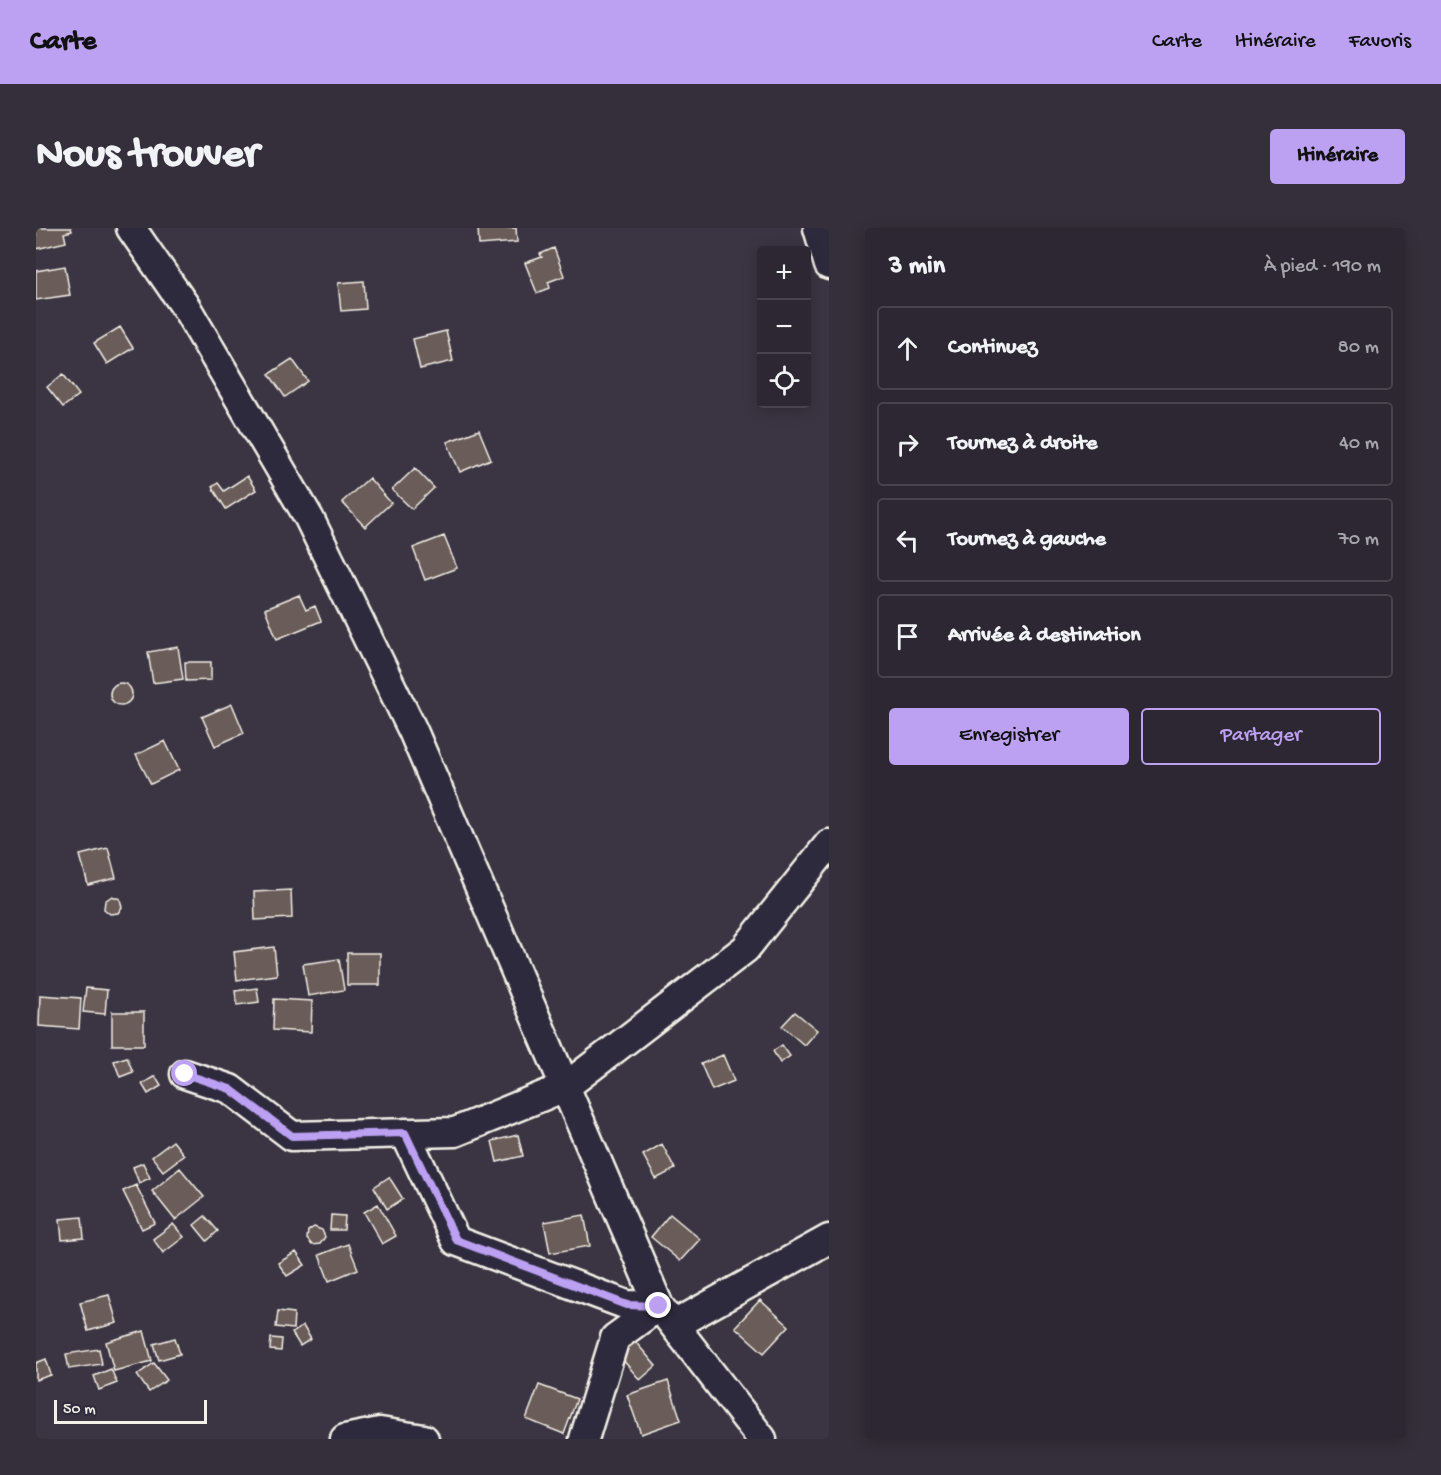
<!DOCTYPE html>
<html lang="fr">
<meta charset="utf-8">
<style>
:root{--surface:#2c2732;--page:#342f3a;--text:#f1f3f6;--muted:#a6a5ac;--line:#48444d;--accent:#bca0f2}
body{margin:0;font-family:"Gochi Hand",sans-serif;background:var(--page);color:var(--text)}
.controls{position:absolute;right:18px;top:18px;display:grid;overflow:hidden;border-radius:6px;box-shadow:0 3px 15px #0003}
.controls button{width:54px;height:54px;display:grid;place-items:center;padding:0;border:0;border-bottom:2px solid var(--line);background:var(--surface);color:var(--text);font:30px sans-serif}
.scale{position:absolute;left:18px;bottom:15px;width:153px;box-sizing:border-box;padding-left:6px;border:3px solid #f4f1e8;border-top:0;font-size:16px;line-height:21px;white-space:nowrap;color:#f4f1e8;-webkit-text-stroke:4px #2f2a3d;paint-order:stroke}
.stop{position:absolute;width:18px;height:18px;margin:-14px;border:4px solid #bca0f2;border-radius:50%;background:#fff}
.stop.end{background:#bca0f2;border-color:#fff;box-shadow:0 2px 6px #0008}
.list{margin:0;padding:0;list-style:none}
h2{display:flex;justify-content:space-between;align-items:center;height:78px;margin:0;padding:0 24px;font-size:26px}
h2 small{font-size:20px;font-weight:400;color:var(--muted)}
.list li{display:grid;grid-template-columns:39px 1fr auto;gap:18px;align-items:center;box-sizing:border-box;height:84px;margin:0 12px 12px;padding:0 12px;border:2px solid var(--line);border-radius:6px}
.list b{display:block;font-size:22px;white-space:nowrap}
.list em{font-size:20px;font-style:normal;color:var(--muted)}
.actions{display:flex;gap:12px;padding:18px 24px}
.actions a{flex:1;padding:14px 0;border:2px solid var(--accent);border-radius:6px;text-align:center;font-size:21px;color:var(--accent)}
.actions .main{background:var(--accent);color:#111}
.icon{flex:none;width:33px;height:33px;fill:none;stroke:currentColor;stroke-width:2;stroke-linecap:round;stroke-linejoin:round}
.map{position:relative;flex:none;width:793px;height:1211px;overflow:hidden;border-radius:6px}
header{display:flex;align-items:center;gap:36px;box-sizing:border-box;height:84px;padding:0 30px;background:var(--accent);color:#111}
header strong{font-size:28px}
nav{display:flex;gap:33px;margin-inline-start:auto;font-size:21px}
.intro{display:flex;align-items:center;justify-content:space-between;box-sizing:border-box;height:144px;padding:0 36px}
h1{margin:0;font-size:42px}
.button{padding:15px 27px;border-radius:6px;background:var(--accent);color:#111;font-size:21px;font-weight:700}
main{display:flex;gap:36px;padding:0 36px}
aside{flex:1;background:var(--surface);border-radius:6px;box-shadow:0 3px 15px #0003}
.map>svg:first-child{display:block}
.building{fill:#6a5b58;stroke:#f4f1e8;stroke-width:1.5}
.lines{fill:none;stroke-linecap:round;stroke-linejoin:round}
.minor-casing{stroke:#f4f1e8;stroke-width:33}
.minor{stroke:#2f2a3d;stroke-width:28}
.route{stroke:#bca0f2;stroke-width:8}
</style>
<header>
<strong>Carte</strong>
<nav><a>Carte</a><a>Itinéraire</a><a>Favoris</a></nav>
</header>
<div class="intro"><h1>Nous trouver</h1><a class="button">Itinéraire</a></div>
<main>
<div class="map">
<svg width="793" height="1211" viewBox="0 0 793 1211">
<rect width="100%" height="100%" fill="#3b3442"/>
<filter id="ink" filterUnits="userSpaceOnUse"><feTurbulence type="fractalNoise" baseFrequency=".0167" numOctaves="2"/><feDisplacementMap in="SourceGraphic" scale="12" xChannelSelector="R" yChannelSelector="G"/><feConvolveMatrix kernelMatrix="1 2 1 2 8 2 1 2 1" color-interpolation-filters="sRGB"/></filter>
<g filter="url(#ink)">
<!-- building -->
<path class="building" d="M0 0H35L36 3 28 5 30 14 0 21Z
M442 0H480L481 14 443 17Z
M518 20 528 48 512 54 514 60 501 65 489 35 506 29 504 26Z
M29 38 34 67 0 72V43Z
M328 53 330 81 305 83 302 55Z
M84 99 97 120 71 136 58 115Z
M410 103 417 133 384 141 377 111Z
M256 131 272 153 249 169 233 146Z
M27 146 43 167 27 179 11 159Z
M443 202 455 231 424 244 411 214Z
M379 240 398 260 376 281 356 262Z
M211 248 220 262 190 281 176 259 182 255 188 263Z
M333 250 355 275 329 299 306 274Z
M408 308 421 340 389 352 377 320Z
M263 367 270 382 279 378 285 393 241 411 229 381Z
M142 419 147 451 117 455 112 424Z
M149 434H175V452L150 453Z
M74 466a11 11 0 1 1 22 0a11 11 0 1 1-22 0Z
M196 476 208 505 179 518 166 489Z
M129 513 143 542 115 556 100 527Z
M72 620 80 650 52 657 44 627Z
M255 662 256 690 219 692 218 664Z
M76 668 84 671 86 679 82 685 74 686 68 681 69 673Z
M238 719 241 747 201 752 198 724Z
M311 725H344V757H311Z
M303 731 308 762 272 768 267 736Z
M50 760 71 762 69 786 47 784Z
M221 760 223 774 201 777 199 763Z
M4 767 45 770 43 801 3 798Z
M238 771 276 773 275 804 237 802Z
M76 784H108V817H76Z
M759 784 781 802 768 817 746 798Z
M746 817 754 828 744 835 737 823Z
M687 827 698 853 676 862 665 836Z
M91 829 97 844 84 849 78 833Z
M119 848 125 858 112 866 106 856Z
M482 907 487 928 461 934 456 913Z
M137 913 148 927 127 943 116 929Z
M626 916 639 941 620 951 607 927Z
M107 935 114 950 103 955 97 939Z
M144 940 168 969 139 992 116 963Z
M353 949 367 971 351 981 338 959Z
M100 957 119 995 106 1001 87 963Z
M342 976 360 1008 346 1016 328 984Z
M634 986 664 1011 644 1033 615 1009Z
M295 987 309 988 308 1002H294Z
M548 987 554 1018 514 1025 508 994Z
M169 988 182 1003 171 1013 158 997Z
M46 989 48 1010 26 1012 24 991Z
M137 996 148 1009 127 1025 117 1011Z
M278 999 286 1002 289 1009 284 1016 276 1017 271 1011 272 1003Z
M312 1016 322 1041 293 1053 283 1027Z
M260 1024 269 1037 251 1048 242 1035Z
M73 1067 81 1095 52 1103 44 1074Z
M724 1072 753 1098 728 1125 699 1099Z
M242 1083 258 1085 257 1101 240 1099Z
M267 1098 275 1111 264 1118 256 1105Z
M108 1103 116 1133 78 1143 70 1114Z
M139 1110 144 1126 123 1132 118 1116Z
M235 1110 246 1111 245 1123 234 1122Z
M597 1111 620 1138 604 1152 581 1125Z
M63 1121 66 1136 33 1141 30 1126Z
M10 1131 15 1147 0 1152V1135Z
M118 1135 131 1152 113 1164 101 1147Z
M75 1141 81 1155 63 1162 58 1148Z
M632 1153 645 1192 605 1206 591 1167Z
M503 1157 541 1171 528 1206 490 1191Z"/>
<g class="lines">
<!-- minor casing -->
<g class="minor-casing">
<path id="minor" d="M95 0 151 81 273 290 377 503 623 1078 726 1211
M782 0 793 37
M149 846 194 861 256 908 419 904 529 859 709 721 793 616
M369 905 420 1013 591 1077 623 1078
M638 1097 793 1011
M309 1211 344 1204 388 1211
M548 1211 579 1110 623 1078"/>
</g>
<!-- minor -->
<use href="#minor" class="minor"/>
</g>
</g>
<g class="lines" filter="url(#ink)">
<!-- route -->
<path class="route" d="M149 846 194 861 256 908 369 905 420 1012 591 1077 623 1078"/>
</g>
</svg>
<div class="controls">
<button>+</button>
<button>−</button>
<button><svg class="icon" aria-label="locate" viewBox="0 0 24 24"><circle cx="12" cy="12" r="6"/><path d="M12 2v4M12 18v4M2 12h4M18 12h4"/></svg></button>
</div>
<div class="scale">50 m</div>
<div class="stop" style="left:149px;top:846px"></div>
<div class="stop end" style="left:623px;top:1078px"></div>
</div>
<aside>
<h2>3 min<small>À pied · 190 m</small></h2>
<ul class="list">
<li><svg class="icon" aria-label="ahead" viewBox="0 0 24 24"><path d="M12 20V5M6 11l6-6 6 6"/></svg><div><b>Continuez</b></div><em>80 m</em></li>
<li><svg class="icon" aria-label="right" viewBox="0 0 24 24"><path d="M7 20v-9h11M14 6l5 5-5 5"/></svg><div><b>Tournez à droite</b></div><em>40 m</em></li>
<li><svg class="icon" aria-label="left" viewBox="0 0 24 24"><path d="M17 20v-9H6M10 6l-5 5 5 5"/></svg><div><b>Tournez à gauche</b></div><em>70 m</em></li>
<li><svg class="icon" aria-label="arrive" viewBox="0 0 24 24"><path d="M6 21V4h12l-3 4 3 4H6"/></svg><div><b>Arrivée à destination</b></div></li>
</ul>
<div class="actions"><a class="main">Enregistrer</a><a>Partager</a></div>
</aside>
</main>
